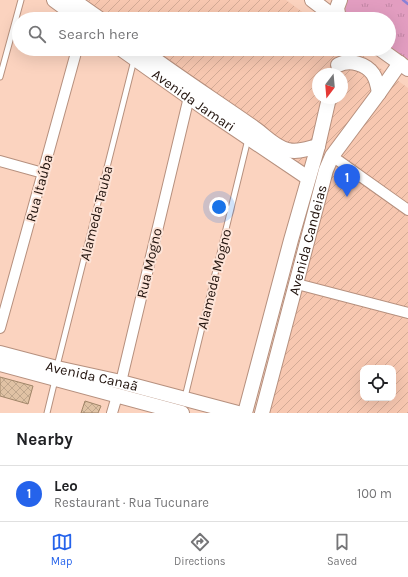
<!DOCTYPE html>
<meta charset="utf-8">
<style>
:root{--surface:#fff;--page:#f2f2f2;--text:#202124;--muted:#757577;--line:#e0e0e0;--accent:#2563eb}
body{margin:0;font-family:Karla,sans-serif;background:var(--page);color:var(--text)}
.controls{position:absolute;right:12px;bottom:12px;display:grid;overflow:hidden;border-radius:8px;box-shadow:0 4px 16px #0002}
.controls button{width:36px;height:36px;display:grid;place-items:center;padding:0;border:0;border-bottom:1px solid var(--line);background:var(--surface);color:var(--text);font:20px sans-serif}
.compass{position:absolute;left:312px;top:68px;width:36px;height:36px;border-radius:50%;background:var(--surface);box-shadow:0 4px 16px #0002;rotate:196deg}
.you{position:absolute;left:219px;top:207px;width:14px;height:14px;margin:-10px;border:3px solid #fff;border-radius:50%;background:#1a73e8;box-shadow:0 0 0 6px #1a73e833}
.badge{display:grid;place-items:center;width:26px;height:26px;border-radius:50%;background:var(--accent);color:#fff;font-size:13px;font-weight:700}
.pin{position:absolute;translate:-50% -33px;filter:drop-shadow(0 1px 2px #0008)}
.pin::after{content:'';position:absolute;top:21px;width:14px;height:12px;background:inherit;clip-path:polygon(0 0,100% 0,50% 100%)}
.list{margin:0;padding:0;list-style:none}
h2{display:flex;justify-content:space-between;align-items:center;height:52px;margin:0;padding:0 16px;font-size:17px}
h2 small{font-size:13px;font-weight:400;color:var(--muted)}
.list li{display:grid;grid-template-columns:26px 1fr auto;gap:12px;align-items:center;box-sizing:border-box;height:56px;padding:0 16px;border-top:1px solid var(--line)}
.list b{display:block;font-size:15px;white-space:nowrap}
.list p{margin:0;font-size:13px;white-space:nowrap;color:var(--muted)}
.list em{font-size:13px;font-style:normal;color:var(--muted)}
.icon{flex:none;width:22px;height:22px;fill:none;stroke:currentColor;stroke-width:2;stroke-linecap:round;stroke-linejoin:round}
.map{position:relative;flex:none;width:408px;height:413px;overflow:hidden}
.search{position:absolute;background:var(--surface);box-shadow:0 4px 16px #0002;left:12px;right:12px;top:12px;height:44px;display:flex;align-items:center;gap:10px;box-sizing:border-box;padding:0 14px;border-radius:22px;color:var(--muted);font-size:15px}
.sheet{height:108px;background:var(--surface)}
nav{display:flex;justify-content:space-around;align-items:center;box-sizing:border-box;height:56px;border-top:1px solid var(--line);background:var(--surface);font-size:11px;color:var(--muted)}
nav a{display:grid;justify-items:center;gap:2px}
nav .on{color:var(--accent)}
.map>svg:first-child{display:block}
.industrial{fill:url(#industrial-furrows);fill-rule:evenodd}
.grass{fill:url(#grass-tufts)}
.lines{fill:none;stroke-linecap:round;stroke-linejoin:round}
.stream{stroke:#8a81d6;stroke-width:2.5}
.building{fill:url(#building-cross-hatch);stroke:#a08568}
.lane-casing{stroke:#b6907e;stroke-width:7}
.street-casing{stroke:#b6907e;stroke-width:12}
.secondary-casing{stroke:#b6907e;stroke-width:16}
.lane{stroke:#fff;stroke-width:5}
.street{stroke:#fff;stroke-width:10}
.secondary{stroke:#fff;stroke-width:14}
.labels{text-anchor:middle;stroke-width:4;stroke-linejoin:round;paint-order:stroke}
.street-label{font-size:14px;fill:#1f110b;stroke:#fde4d8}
</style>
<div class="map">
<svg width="408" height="413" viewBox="0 0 408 413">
<defs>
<pattern id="industrial-furrows" width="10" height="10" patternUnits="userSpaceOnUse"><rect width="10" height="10" fill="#f7c7b0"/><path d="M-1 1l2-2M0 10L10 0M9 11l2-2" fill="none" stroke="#d3aa96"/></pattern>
<pattern id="grass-tufts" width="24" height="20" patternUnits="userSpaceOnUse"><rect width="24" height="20" fill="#e29dc0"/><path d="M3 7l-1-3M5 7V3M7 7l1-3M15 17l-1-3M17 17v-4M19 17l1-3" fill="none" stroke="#c186a4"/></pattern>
<pattern id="building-cross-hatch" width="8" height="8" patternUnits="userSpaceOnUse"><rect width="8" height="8" fill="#e0c2a4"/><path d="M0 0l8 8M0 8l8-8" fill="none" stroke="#c0a68c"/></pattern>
</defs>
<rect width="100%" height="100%" fill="#fbd3bf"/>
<!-- industrial -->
<path class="industrial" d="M69 0H286L312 19H96Z
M138 49H354L408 88V413H257L319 180 299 162ZM318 74H342V98H318ZM363 368H393V398H363Z"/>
<!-- grass -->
<path class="grass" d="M345 0H408V61L389 47V19H349C343 13 343 8 345 0Z"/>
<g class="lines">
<!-- stream -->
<path class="stream" d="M403 0 408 4"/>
</g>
<!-- building -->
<path class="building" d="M0 377 33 386 28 404 0 396Z
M85 401 101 406 98 413H81Z"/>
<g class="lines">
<!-- lane casing -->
<g class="lane-casing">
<path id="lane" d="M0 77 21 0
M57 366 134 60
M185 397 248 139
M47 413 55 380"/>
</g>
<!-- street casing -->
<g class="street-casing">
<path id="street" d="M332 156 408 210
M0 161 43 173
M297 284 408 313
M0 328 77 49
M121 382 189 97
M112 413 117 396"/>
</g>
<!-- secondary casing -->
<g class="secondary-casing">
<g id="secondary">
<path d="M54 0 80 19"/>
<path d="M73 0 100 19"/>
<path d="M312 0 337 19"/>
<path d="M339 19 337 8 340 0"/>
<path id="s1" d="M121 49 207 110 308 178"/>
<path d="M141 49C177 76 216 101 253 127 265 135 274 147 288 150 298 153 309 148 318 146"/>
<path d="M380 49 408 69"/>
<path d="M338 65C350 59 366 64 373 74 377 80 378 87 379 93"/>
<path id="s2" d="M0 353 57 368 121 382 238 413"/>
<path d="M0 364 182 413"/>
<path d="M245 413 291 240 318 146 329 98"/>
<path id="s3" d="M262 413 326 170 332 156 379 93 400 63"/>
</g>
</g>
<!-- lane -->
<use href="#lane" class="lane"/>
<!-- street -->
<use href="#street" class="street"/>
<!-- secondary -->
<use href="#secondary" class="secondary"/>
</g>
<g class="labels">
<!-- street labels -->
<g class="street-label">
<text dy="5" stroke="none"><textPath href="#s1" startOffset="89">Avenida Jamari</textPath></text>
<text transform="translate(39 188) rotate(-75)" y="5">Rua Itaúba</text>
<text transform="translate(96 213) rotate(-76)" y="5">Alameda Tauba</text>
<text dy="5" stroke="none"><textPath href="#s3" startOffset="179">Avenida Candeias</textPath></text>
<text transform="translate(149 263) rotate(-77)" y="5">Rua Mogno</text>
<text transform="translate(214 279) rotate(-76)" y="5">Alameda Mogno</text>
<text dy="5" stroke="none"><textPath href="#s2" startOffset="95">Avenida Canaã</textPath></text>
</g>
</g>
</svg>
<div class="controls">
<button><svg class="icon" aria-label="locate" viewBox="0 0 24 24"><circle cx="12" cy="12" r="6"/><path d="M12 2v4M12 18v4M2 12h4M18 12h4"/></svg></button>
</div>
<svg class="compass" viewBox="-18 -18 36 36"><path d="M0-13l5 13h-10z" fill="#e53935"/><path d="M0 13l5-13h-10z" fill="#757577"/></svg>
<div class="you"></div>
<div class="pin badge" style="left:347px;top:197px">1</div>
<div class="search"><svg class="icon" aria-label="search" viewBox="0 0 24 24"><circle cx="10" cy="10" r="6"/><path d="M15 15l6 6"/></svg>Search here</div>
</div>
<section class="sheet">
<h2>Nearby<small></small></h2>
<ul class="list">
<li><span class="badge">1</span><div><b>Leo</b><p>Restaurant · Rua Tucunare</p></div><em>100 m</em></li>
</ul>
</section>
<nav>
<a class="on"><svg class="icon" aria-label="map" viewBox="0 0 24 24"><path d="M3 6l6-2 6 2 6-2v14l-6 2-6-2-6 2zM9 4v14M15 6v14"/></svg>Map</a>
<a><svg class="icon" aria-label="directions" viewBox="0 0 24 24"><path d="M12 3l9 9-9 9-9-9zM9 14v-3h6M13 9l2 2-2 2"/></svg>Directions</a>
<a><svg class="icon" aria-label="saved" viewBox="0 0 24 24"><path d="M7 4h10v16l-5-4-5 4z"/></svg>Saved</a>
</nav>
